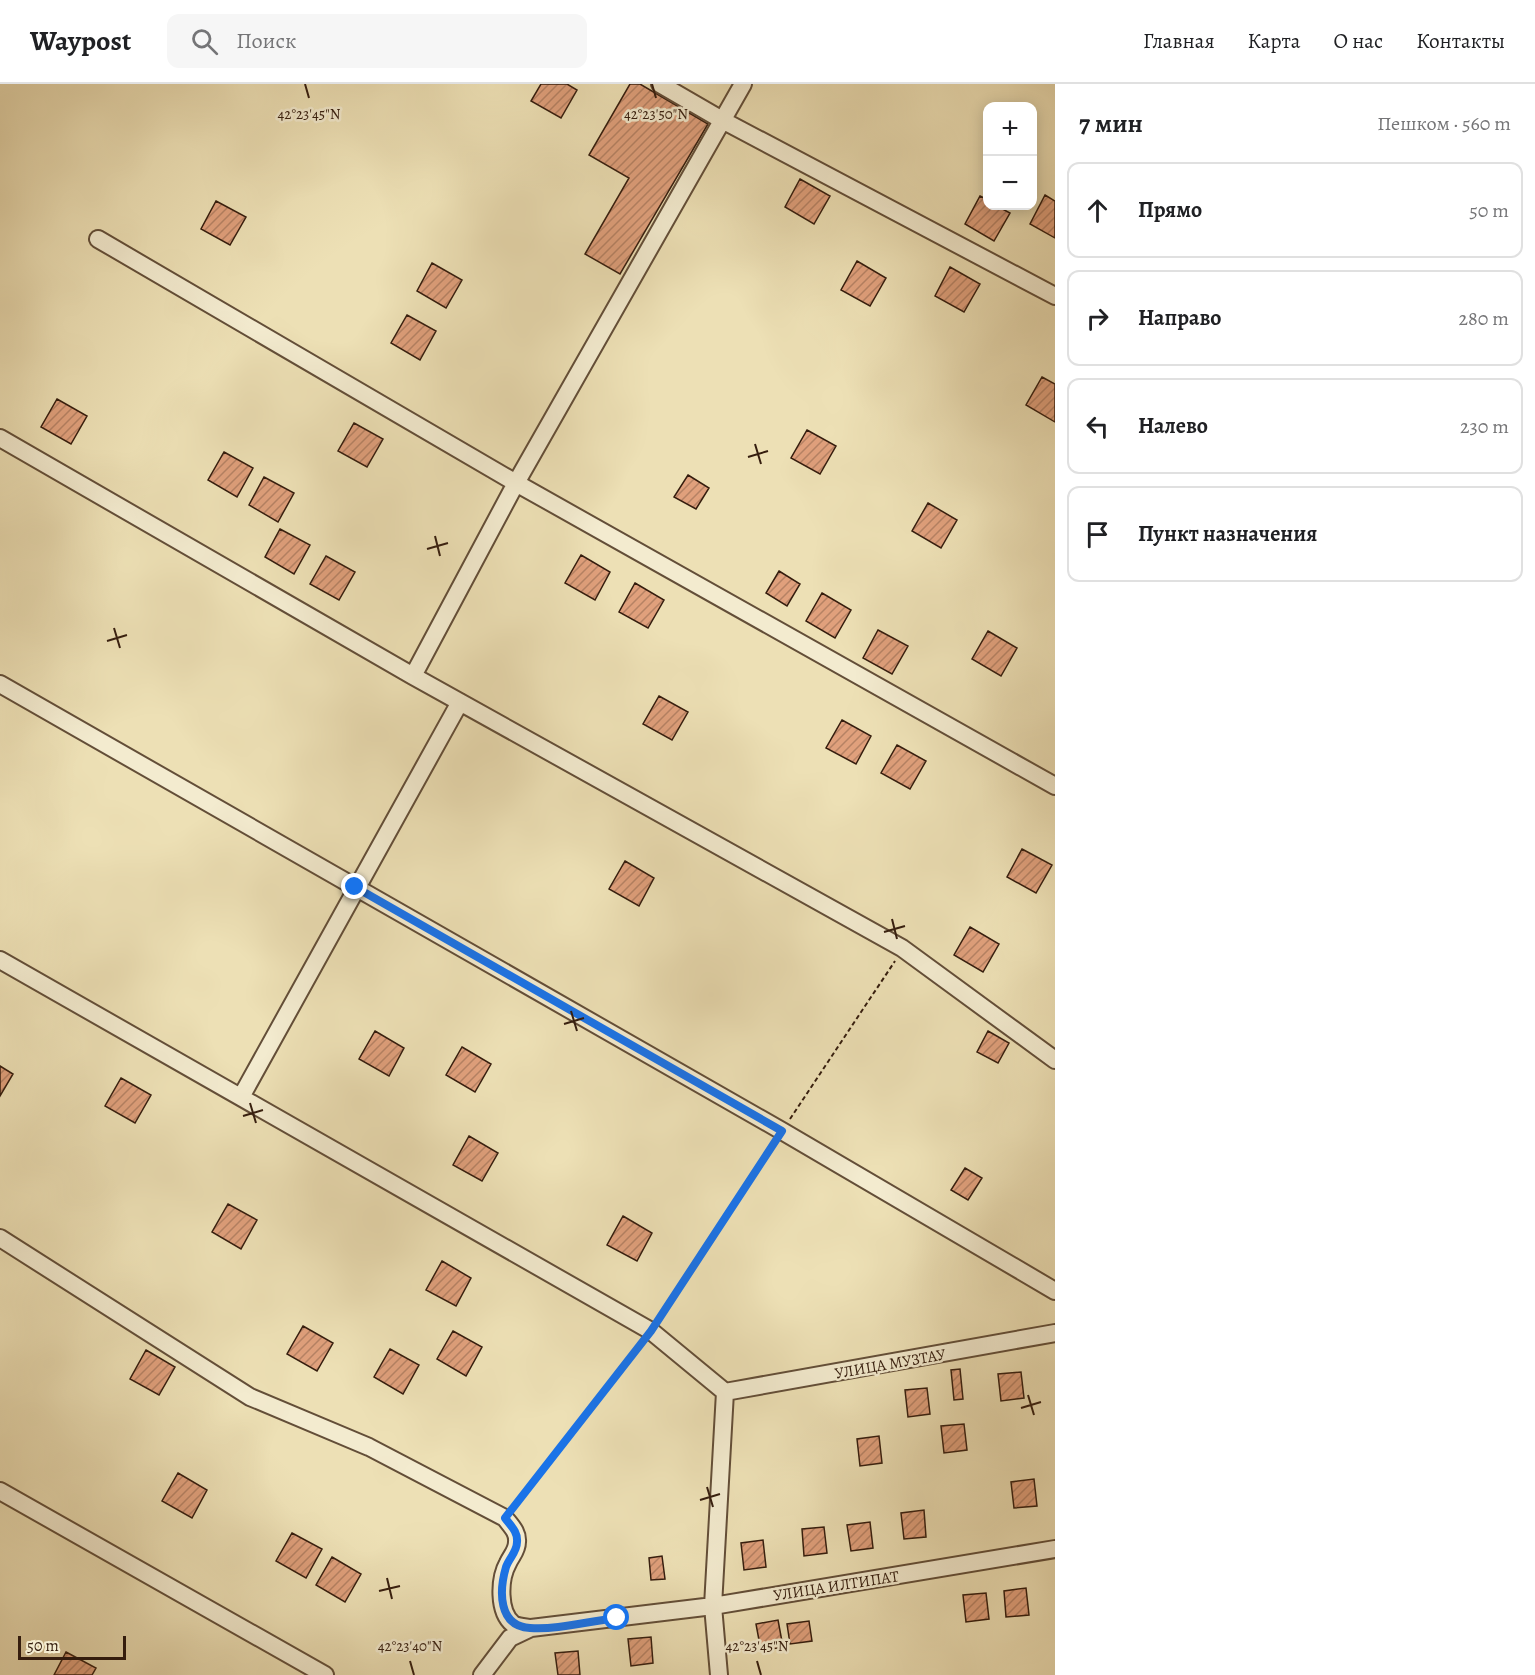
<!DOCTYPE html>
<html lang="ru">
<meta charset="utf-8">
<style>
:root{--surface:#fff;--page:#f6f6f6;--text:#202124;--muted:#757577;--line:#e0e0e0}
body{margin:0;font-family:Alegreya,serif;background:var(--page);color:var(--text)}
.controls{position:absolute;right:18px;top:18px;display:grid;overflow:hidden;border-radius:12px;box-shadow:0 3px 15px #0003}
.controls button{width:54px;height:54px;display:grid;place-items:center;padding:0;border:0;border-bottom:2px solid var(--line);background:var(--surface);color:var(--text);font:30px sans-serif}
.scale{position:absolute;left:18px;bottom:15px;width:108px;box-sizing:border-box;padding-left:6px;border:3px solid #351d0e;border-top:0;font-size:16px;line-height:21px;white-space:nowrap;color:#351d0e;-webkit-text-stroke:4px #f3ebcf;paint-order:stroke}
.stop{position:absolute;width:18px;height:18px;margin:-14px;border:4px solid #1a73e8;border-radius:50%;background:#fff}
.stop.end{background:#1a73e8;border-color:#fff;box-shadow:0 2px 6px #0008}
.list{margin:0;padding:0;list-style:none}
h2{display:flex;justify-content:space-between;align-items:center;height:78px;margin:0;padding:0 24px;font-size:26px}
h2 small{font-size:20px;font-weight:400;color:var(--muted)}
.list li{display:grid;grid-template-columns:39px 1fr auto;gap:18px;align-items:center;box-sizing:border-box;height:96px;margin:0 12px 12px;padding:0 12px;border:2px solid var(--line);border-radius:12px}
.list b{display:block;font-size:22px;white-space:nowrap}
.list em{font-size:20px;font-style:normal;color:var(--muted)}
.icon{flex:none;width:33px;height:33px;fill:none;stroke:currentColor;stroke-width:2;stroke-linecap:round;stroke-linejoin:round}
.map{position:relative;flex:none;width:1055px;height:1591px;overflow:hidden}
header{display:flex;align-items:center;gap:36px;box-sizing:border-box;height:84px;padding:0 30px;background:var(--surface);border-bottom:2px solid var(--line)}
header strong{font-size:28px}
nav{display:flex;gap:33px;margin-inline-start:auto;font-size:21px}
.search{width:420px;height:54px;background:var(--page);display:flex;align-items:center;gap:15px;box-sizing:border-box;padding:0 21px;border-radius:12px;color:var(--muted);font-size:22px}
main{display:flex}
aside{flex:1;background:var(--surface)}
.map>svg:first-child{display:block}
.building{fill:url(#building-hatch);stroke:#351d0e;stroke-width:1.5}
.lines{fill:none;stroke-linecap:round;stroke-linejoin:round}
.minor-casing{stroke:#634e38;stroke-width:20}
.path{stroke:#351d0e;stroke-width:2;stroke-dasharray:4.5 3;stroke-linecap:butt}
.minor{stroke:#f3ebcf;stroke-width:16}
.route{stroke:#1a73e8;stroke-width:8}
.ticks{fill:none;stroke:#351d0e;stroke-width:2}
.labels{text-anchor:middle;stroke-width:5;stroke-linejoin:round;paint-order:stroke}
.street-label{font-size:16px;fill:#351d0e;stroke:#f3ebcf}
.ticks-label{font-size:15px;text-anchor:middle;fill:#351d0e;stroke:#f3ebcf;stroke-width:5;stroke-linejoin:round;paint-order:stroke}
</style>
<header>
<strong>Waypost</strong>
<div class="search"><svg class="icon" aria-label="search" viewBox="0 0 24 24"><circle cx="10" cy="10" r="6"/><path d="M15 15l6 6"/></svg>Поиск</div>
<nav><a>Главная</a><a>Карта</a><a>О нас</a><a>Контакты</a></nav>
</header>
<main>
<div class="map">
<svg width="1055" height="1591" viewBox="0 0 1055 1591">
<defs>
<pattern id="building-hatch" width="6" height="6" patternUnits="userSpaceOnUse" patternTransform="scale(1.5)"><rect width="6" height="6" fill="#e0a07c"/><path d="M-1 1l2-2M0 6l6-6M5 7l2-2" fill="none" stroke="#b68264"/></pattern>
</defs>
<rect width="100%" height="100%" fill="#ede0b5"/>
<filter id="stains"><feTurbulence type="fractalNoise" baseFrequency=".00333" numOctaves="4"/><feColorMatrix values="0 0 0 0 .2 0 0 0 0 .09 0 0 0 0 .02 0 0 0 .5 -.17"/></filter>
<radialGradient id="worn" r=".72"><stop offset=".6" stop-color="#630" stop-opacity="0"/><stop offset="1" stop-color="#630" stop-opacity=".3"/></radialGradient>
<!-- building -->
<path class="building" d="M541 0H567L577 6 561 34 531 17Z
M630 0H640L708 40 620 190 585 170 629 94 589 71Z
M800 95 830 112 814 140 785 123Z
M1045 111 1055 117V154L1030 140Z
M980 112 988 116V122H997L1010 129 994 157 965 140Z
M216 117 246 133 230 161 201 145Z
M857 177 886 194 870 222 841 206Z
M432 179 462 196 446 224 417 207Z
M950 183 980 200 964 228 935 212Z
M407 231 436 247 420 276 391 259Z
M1042 293 1055 300V338L1026 321Z
M57 315 87 332 71 360 41 343Z
M354 339 383 355 367 383 338 367Z
M807 346 836 362 820 390 791 374Z
M224 368 253 384 237 413 208 396Z
M688 391 709 404 696 425 674 413Z
M264 393 294 409 278 438 249 421Z
M928 419 957 436 941 464 912 447Z
M280 445 310 461 294 490 265 473Z
M581 471 610 488 595 516 565 499Z
M326 472 355 488 339 516 310 500Z
M779 487 800 500 787 522 766 509Z
M635 499 664 516 648 544 619 528Z
M822 509 851 526 835 554 806 537Z
M878 546 908 562 892 590 863 574Z
M988 547 1017 564 1001 592 972 575Z
M659 612 688 628 672 656 643 640Z
M842 636 871 652 856 680 826 664Z
M897 661 926 677 910 705 881 689Z
M1022 765 1052 781 1036 809 1007 793Z
M625 777 654 794 639 822 609 805Z
M970 843 999 860 983 888 954 871Z
M375 947 404 964 389 992 359 975Z
M988 947 1009 959 998 979 977 968Z
M462 963 491 980 475 1008 446 991Z
M0 982 13 990 0 1012Z
M121 994 151 1011 135 1039 105 1022Z
M469 1052 498 1069 482 1097 453 1081Z
M965 1084 982 1094 968 1116 951 1106Z
M228 1120 257 1136 241 1165 212 1148Z
M623 1132 652 1149 637 1177 607 1161Z
M442 1177 471 1194 456 1222 426 1206Z
M303 1242 333 1259 317 1287 287 1270Z
M453 1247 482 1263 466 1292 437 1275Z
M390 1265 419 1281 403 1310 374 1293Z
M146 1266 175 1283 159 1311 130 1295Z
M960 1285 963 1315 954 1316 951 1286Z
M1021 1288 1024 1314 1001 1317 998 1290Z
M927 1304 930 1330 908 1333 905 1306Z
M964 1340 967 1366 944 1369 941 1342Z
M879 1352 882 1379 860 1382 857 1355Z
M178 1389 207 1406 192 1434 162 1417Z
M1034 1395 1037 1422 1014 1424 1011 1398Z
M924 1426 926 1453 904 1455 901 1429Z
M870 1438 873 1464 851 1467 847 1441Z
M824 1443 827 1469 804 1472 802 1445Z
M292 1449 322 1465 306 1494 276 1477Z
M763 1456 766 1483 744 1486 741 1459Z
M662 1472 665 1495 651 1496 649 1474Z
M332 1473 361 1490 345 1518 316 1501Z
M1026 1504 1029 1531 1006 1533 1004 1507Z
M986 1509 989 1535 966 1538 963 1511Z
M778 1536 783 1563 761 1567 756 1540Z
M809 1537 812 1557 790 1560 787 1540Z
M651 1553 653 1579 631 1582 628 1555Z
M578 1567 580 1591H558L555 1569Z
M66 1568 96 1584 92 1591H54Z"/>
<g class="lines">
<!-- minor casing -->
<g class="minor-casing">
<path id="minor" d="M660 0 722 36 1055 212
M98 155 516 399 1055 702
M0 354 413 592 902 864 1055 976
M413 592 516 399 743 0
M0 600 782 1047 1055 1207
M0 876 651 1247 725 1308
M241 1013 460 618
M0 1154 250 1313 369 1363 505 1434C511 1442 518 1448 517 1458 517 1467 511 1472 508 1479 499 1495 498 1528 513 1540 518 1543 525 1543 531 1544
M725 1308 1055 1249
M0 1407 325 1591
M482 1591 510 1554 531 1544 713 1522 1055 1465
M719 1591 713 1522 725 1308"/>
</g>
<!-- path -->
<path class="path" d="M790 1035 895 877
M658 1235 774 1059
M514 1423 641 1259"/>
<!-- minor -->
<use href="#minor" class="minor"/>
</g>
<g class="lines">
<!-- route -->
<path class="route" d="M355 803 782 1047 651 1247 505 1434C511 1442 518 1448 517 1458 517 1468 509 1474 506 1483 499 1507 498 1542 530 1544 558 1546 589 1537 617 1534"/>
</g>
<!-- ticks -->
<path class="ticks" d="M305 0 309 14M652 0 656 14M755 360 761 380M748 373 768 367M435 452 440 472M427 465 448 459M114 544 120 564M107 557 127 551M892 835 897 855M884 848 905 842M571 927 577 947M564 940 584 934M250 1019 256 1039M243 1032 263 1026M1028 1311 1034 1331M1021 1324 1041 1318M707 1403 713 1423M700 1416 720 1410M387 1494 392 1515M379 1507 400 1502M410 1577 414 1591M757 1577 761 1591"/>
<g class="labels">
<!-- street labels -->
<g class="street-label">
<text transform="translate(890 1279) rotate(-10)" y="6">УЛИЦА МУЗТАУ</text>
<text transform="translate(836 1501) rotate(-9)" y="6">УЛИЦА ИЛТИПАТ</text>
</g>
</g>
<g class="ticks-label">
<text x="309" y="35">42°23'45"N</text>
<text x="656" y="35">42°23'50"N</text>
<text x="410" y="1567">42°23'40"N</text>
<text x="757" y="1567">42°23'45"N</text>
</g>
<rect width="100%" height="100%" filter="url(#stains)"/>
<rect width="100%" height="100%" fill="url(#worn)"/>
</svg>
<div class="controls">
<button>+</button>
<button>−</button>
</div>
<div class="scale">50 m</div>
<div class="stop" style="left:617px;top:1534px"></div>
<div class="stop end" style="left:355px;top:803px"></div>
</div>
<aside>
<h2>7 мин<small>Пешком · 560 m</small></h2>
<ul class="list">
<li><svg class="icon" aria-label="ahead" viewBox="0 0 24 24"><path d="M12 20V5M6 11l6-6 6 6"/></svg><div><b>Прямо</b></div><em>50 m</em></li>
<li><svg class="icon" aria-label="right" viewBox="0 0 24 24"><path d="M7 20v-9h11M14 6l5 5-5 5"/></svg><div><b>Направо</b></div><em>280 m</em></li>
<li><svg class="icon" aria-label="left" viewBox="0 0 24 24"><path d="M17 20v-9H6M10 6l-5 5 5 5"/></svg><div><b>Налево</b></div><em>230 m</em></li>
<li><svg class="icon" aria-label="arrive" viewBox="0 0 24 24"><path d="M6 21V4h12l-3 4 3 4H6"/></svg><div><b>Пункт назначения</b></div></li>
</ul>
</aside>
</main>
